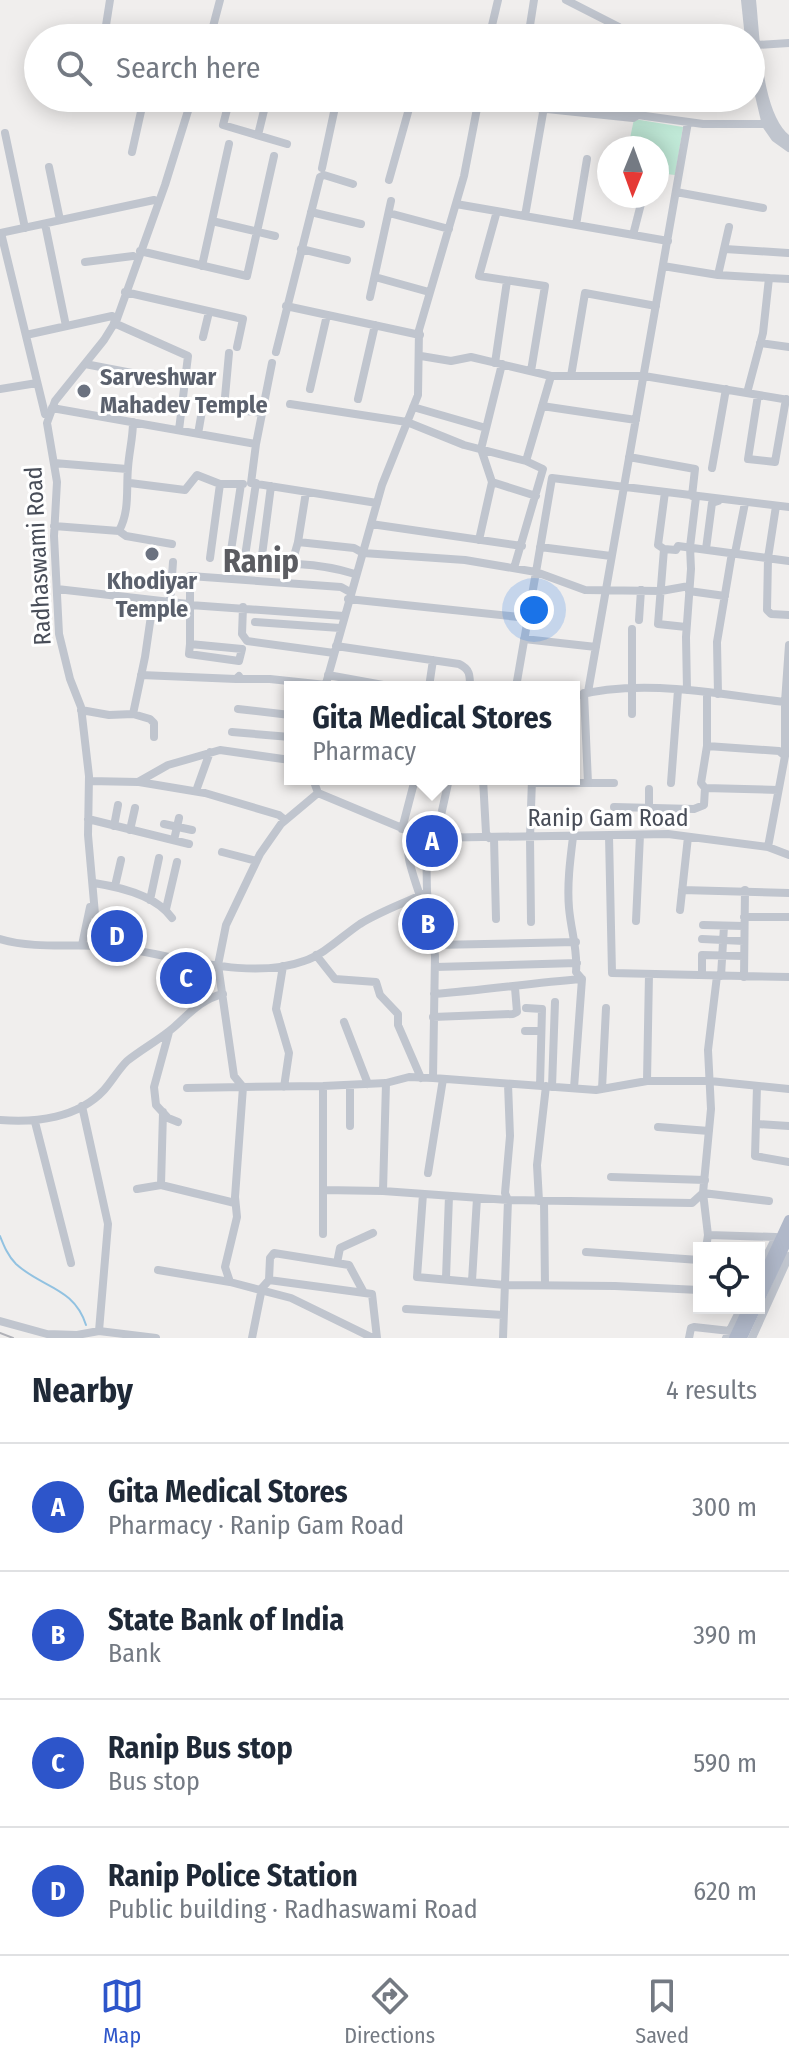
<!DOCTYPE html>
<meta charset="utf-8">
<style>
:root{--surface:#fff;--page:#f6f6f7;--text:#1f2937;--muted:#747a83;--line:#e0e1e3;--accent:#2d55ca}
body{margin:0;font-family:"Fira Sans Condensed",sans-serif;background:var(--page);color:var(--text)}
.controls{position:absolute;right:24px;bottom:24px;display:grid;overflow:hidden;border-radius:0px;box-shadow:0 4px 20px #0003}
.controls button{width:72px;height:72px;display:grid;place-items:center;padding:0;border:0;border-bottom:2px solid var(--line);background:var(--surface);color:var(--text);font:40px sans-serif}
.compass{position:absolute;left:597px;top:136px;width:72px;height:72px;border-radius:50%;background:var(--surface);box-shadow:0 4px 20px #0003;rotate:181deg}
.you{position:absolute;left:534px;top:610px;width:28px;height:28px;margin:-20px;border:6px solid #fff;border-radius:50%;background:#1a73e8;box-shadow:0 0 0 12px #1a73e833}
.badge{display:grid;place-items:center;width:52px;height:52px;border-radius:50%;background:var(--accent);color:#fff;font-size:26px;font-weight:700}
.pin{position:absolute;translate:-50% -50%;border:4px solid #fff;box-shadow:0 2px 8px #0006}
.popup{position:absolute;left:284px;top:681px;width:296px;height:104px;box-sizing:border-box;display:grid;place-content:center;border-radius:0px;background:var(--surface);filter:drop-shadow(0 2px 6px #0005);font-size:26px;white-space:nowrap;color:var(--muted)}
.popup b{font-size:30px;color:var(--text)}
.popup::after{content:'';position:absolute;left:50%;top:100%;margin-left:-16px;border:16px solid transparent;border-top-color:var(--surface)}
.list{margin:0;padding:0;list-style:none}
h2{display:flex;justify-content:space-between;align-items:center;height:104px;margin:0;padding:0 32px;font-size:34px}
h2 small{font-size:26px;font-weight:400;color:var(--muted)}
.list li{display:grid;grid-template-columns:52px 1fr auto;gap:24px;align-items:center;box-sizing:border-box;height:128px;padding:0 32px;border-top:2px solid var(--line)}
.list b{display:block;font-size:30px;white-space:nowrap}
.list p{margin:0;font-size:26px;white-space:nowrap;color:var(--muted)}
.list em{font-size:26px;font-style:normal;color:var(--muted)}
.icon{flex:none;width:44px;height:44px;fill:none;stroke:currentColor;stroke-width:2;stroke-linecap:round;stroke-linejoin:round}
.map{position:relative;flex:none;width:789px;height:1338px;overflow:hidden}
.search{position:absolute;background:var(--surface);box-shadow:0 4px 20px #0003;left:24px;right:24px;top:24px;height:88px;display:flex;align-items:center;gap:20px;box-sizing:border-box;padding:0 28px;border-radius:44px;color:var(--muted);font-size:30px}
.sheet{height:616px;background:var(--surface)}
nav{display:flex;justify-content:space-around;align-items:center;box-sizing:border-box;height:112px;border-top:2px solid var(--line);background:var(--surface);font-size:22px;color:var(--muted)}
nav a{display:grid;justify-items:center;gap:4px}
nav .on{color:var(--accent)}
.map>svg:first-child{display:block}
.green{fill:#c0e9d7}
.lines{fill:none;stroke-linecap:round;stroke-linejoin:round}
.stream{stroke:#92c2e1;stroke-width:2}
.minor{stroke:#c0c5ce;stroke-width:8}
.major{stroke:#b0b8c9;stroke-width:10}
.rail{stroke:#b0b1b7;stroke-width:2}
.major-bridge{stroke:#b0b8c9;stroke-width:10}
.worship-dot{fill:#6b7280;stroke:#fff;stroke-width:3}
.labels{text-anchor:middle;stroke-width:6;stroke-linejoin:round;paint-order:stroke}
.worship-label{font-size:24px;font-weight:bold;fill:#5b616d;stroke:#fff;text-anchor:start}
.street-label{font-size:24px;fill:#484d58;stroke:#fff}
.district-label{font-size:32px;font-weight:bold;fill:#5b5c61;stroke:#fff}
</style>
<div class="map">
<svg width="789" height="1338" viewBox="0 0 789 1338">
<rect width="100%" height="100%" fill="#f0eeed"/>
<!-- green -->
<path class="green" d="M634 119 683 127 675 175 657 173V148H628Z"/>
<g class="lines">
<!-- stream -->
<path class="stream" d="M0 1236C4 1246 8 1256 16 1264 42 1288 74 1287 86 1325"/>
<!-- minor -->
<path class="minor" d="M566 0 619 27 622 38
M745 0 749 38
M752 0C756 37 757 118 789 140
M206 34 222 38
M104 38 110 0
M210 38 220 0
M489 38 498 0
M528 38 534 0
M756 45 789 43
M751 61 766 125 775 138 789 148
M37 74H38
M155 98 190 107
M230 98 223 125 287 144
M458 98 478 102 633 118 638 115
M514 98 634 111 638 115 703 124H774
M5 133 25 228
M258 135 267 98
M132 152 144 98
M49 167 60 220
M322 168 337 98
M389 180 412 98
M676 192 763 208
M456 204 668 241
M497 211 479 276 545 286 531 371
M311 212 361 224
M389 213 449 229
M525 216 544 107
M212 221 275 236
M45 224 66 326
M576 225 587 159
M0 233 154 200
M1 233 45 414
M633 235 643 196
M301 249 347 260
M725 249 788 253
M140 251 247 276 274 156
M85 262 133 256
M202 266 229 144
M663 266 718 275 769 278 763 333 747 393
M718 275 729 227
M375 277 429 292
M769 278 789 279
M125 292 243 319 237 347
M370 297 391 201
M286 306 420 335
M114 323 188 356 179 430
M26 335 112 316
M203 337 209 312
M760 343 789 347
M276 352 320 177 324 175 353 184
M421 356 451 361 471 357 551 376H644L789 400
M495 363 507 281
M85 364 184 383
M571 376 585 293 656 306
M0 389 37 383
M310 389 327 315
M758 395 748 459 775 462 786 399
M358 399 375 325
M290 404 407 422 464 445 526 461
M542 406 636 420
M413 407 486 428
M52 408 256 444 251 483 377 503
M224 408 229 353
M198 434 203 405 262 413
M256 444 272 363
M629 457 695 469 692 496
M54 463 127 469
M712 468 726 389
M492 482 481 449 502 364
M130 483 185 490 197 475 220 484
M241 484 229 564C272 563 315 561 355 574
M306 492 298 542 354 548 363 553 465 560 536 572 552 478 789 507
M665 492 658 545 664 549 676 550 678 546 789 561
M776 506 768 558 767 610 771 614 789 615
M371 524 522 546
M54 526 119 531 126 536 172 544
M119 531C130 510 126 490 128 468 129 452 133 438 133 422
M479 540 492 482 536 496
M540 547 611 556
M664 549 658 624 686 627
M706 549 712 503 718 501
M735 553 745 503
M210 558 220 484H243
M244 563 256 483
M261 563 271 486
M292 563 298 542
M514 568 543 469 526 461 551 376
M57 589 188 604
M689 591 725 596
M348 599 528 618
M170 603 173 562
M190 605 344 616
M243 607 242 634 247 641 334 653
M639 620 641 590
M255 622 340 628
M632 629V714
M524 639 596 647
M190 644 189 654 239 661 242 649 190 644V576L341 587 350 592
M336 646 459 664C470 669 470 675 470 687
M141 675 236 679 239 676
M328 675 394 687
M236 679H270L326 685
M325 687 382 485 418 395 419 330 464 176 479 98
M429 687 433 660
M516 687 536 572 585 590 661 591 689 586
M687 690 686 637 691 569 690 547 696 497
M588 692 688 122
M584 693 588 783
M718 694 717 642 732 553
M574 696C642 678 716 694 785 702
M238 709 290 715
M81 710 109 715 133 714 145 657 153 602
M133 714 150 719 154 723V737
M232 732 290 737
M707 746 779 751 785 756
M313 779 318 793 281 824 260 854 226 925 218 965 234 1076 243 1087 323 1086 386 1083 409 1077 433 1078
M483 779 486 833 489 838
M89 781 138 782 168 765 220 750 290 760
M139 782 205 793 279 815 285 820
M532 783H614
M671 783 678 690
M705 788 778 790
M196 791 210 752
M318 793 426 838 668 834 768 847 789 855
M614 807 694 809 704 805 705 788 701 783 707 746V692
M649 807V789
M88 819 189 844
M164 824 192 830
M114 826 118 805
M402 829 415 779
M130 830 135 808
M409 831C404 854 413 874 420 896
M609 836 612 973 789 977
M573 837C570 861 567 885 569 908 571 931 578 950 576 972L582 979 574 1088
M426 838 427 892 435 956 433 1078 596 1090 647 1081H710L789 1089
M436 838 449 779
M494 838 496 919
M174 840 179 818
M768 847 785 756V702L789 645
M222 852 256 861
M94 883C120 887 156 895 172 918
M115 886 121 860
M682 890 789 893
M150 900 159 858
M166 909 177 862
M680 910 688 837
M744 917H789
M636 921 640 835
M531 922 530 838 532 779
M703 925 744 926
M0 939C33 949 70 944 104 946 165 951 244 983 304 961 325 954 342 936 360 924 381 911 405 903 427 892
M702 939 744 941
M82 945 90 907
M434 945 576 942
M105 946 95 914 88 835 89 776 81 707 70 679 59 634 54 536 57 482 47 423 55 401 104 340 117 319 165 185 192 98
M316 955 335 979 376 982 380 995 398 1014V1025L421 1078
M283 966 276 1009 289 1053 284 1087
M435 967 577 963
M702 975V955L744 956
M721 976 724 926
M744 977 745 890
M434 994C484 990 532 983 582 979
M526 1008 542 1009 540 1086
M433 1017 513 1014 517 1012 515 988
M344 1022 368 1084
M525 1031H541
M169 1032 154 1087 156 1105 168 1118 178 1122
M647 1081 649 974
M386 1083 383 1191 508 1200 692 1203 703 1193 711 1109 708 1050 717 976
M350 1085V1126
M323 1086V1234
M757 1086 755 1156 789 1162
M552 1087 555 1002
M187 1088 243 1087 235 1197 237 1217 225 1267 230 1282 291 1298 373 1338
M602 1089 606 1008
M82 1106 108 1224 99 1331
M163 1112 161 1185 235 1203
M0 1120C36 1123 78 1118 104 1090 112 1081 118 1070 127 1061 142 1049 159 1040 173 1028 189 1014 201 999 223 994
M35 1122 71 1263
M756 1124 789 1126
M658 1127 709 1131
M428 1173 443 1079
M611 1177 705 1180
M137 1189 161 1185
M323 1190 383 1191
M423 1194 417 1277 505 1285 615 1286 699 1290
M539 1201 537 1165 546 1086
M544 1201 545 1285
M708 1235 776 1237
M706 1248 708 1235 703 1193 769 1201
M586 1252 699 1260
M337 1263 340 1248 373 1233
M158 1270 230 1282
M759 1271 773 1243
M446 1278 449 1196
M269 1280 270 1258 274 1253 349 1265 363 1291
M472 1281 477 1198
M262 1288 269 1280 372 1294 377 1338
M406 1309 503 1315
M0 1321 47 1334 77 1335 99 1331 156 1338
M252 1338 262 1288
M503 1338 508 1200 505 1193 510 1136 508 1084
M689 1338 691 1328 694 1327 739 1332
M726 1338 741 1308
M752 1338 789 1256"/>
<!-- major -->
<path class="major" d="M759 1285 789 1220
M759 1301 789 1237"/>
<!-- rail -->
<path class="rail" d="M0 1333 13 1338"/>
<!-- major-bridge -->
<path class="major-bridge" d="M734 1338 748 1308
M742 1338 756 1308"/>
</g>
<!-- markers -->
<g class="worship-dot">
<circle cx="84" cy="391" r="8"/>
<circle cx="152" cy="554" r="8"/>
</g>
<g class="labels">
<!-- worship labels -->
<g class="worship-label">
<text x="100" y="385">Sarveshwar<tspan x="100" dy="28">Mahadev Temple</tspan></text>
<text x="152" y="589" text-anchor="middle">Khodiyar<tspan x="152" dy="28">Temple</tspan></text>
</g>
<!-- street labels -->
<g class="street-label">
<text transform="translate(38 556) rotate(-93)" y="8">Radhaswami Road</text>
<text x="608" y="826">Ranip Gam Road</text>
</g>
<!-- district labels -->
<g class="district-label">
<text x="261" y="572">Ranip</text>
</g>
</g>
</svg>
<div class="controls">
<button><svg class="icon" aria-label="locate" viewBox="0 0 24 24"><circle cx="12" cy="12" r="6"/><path d="M12 2v4M12 18v4M2 12h4M18 12h4"/></svg></button>
</div>
<svg class="compass" viewBox="-18 -18 36 36"><path d="M0-13l5 13h-10z" fill="#e53935"/><path d="M0 13l5-13h-10z" fill="#747a83"/></svg>
<div class="you"></div>
<div class="pin badge" style="left:432px;top:841px">A</div>
<div class="popup"><b>Gita Medical Stores</b>Pharmacy</div>
<div class="pin badge" style="left:428px;top:924px">B</div>
<div class="pin badge" style="left:186px;top:978px">C</div>
<div class="pin badge" style="left:117px;top:936px">D</div>
<div class="search"><svg class="icon" aria-label="search" viewBox="0 0 24 24"><circle cx="10" cy="10" r="6"/><path d="M15 15l6 6"/></svg>Search here</div>
</div>
<section class="sheet">
<h2>Nearby<small>4 results</small></h2>
<ul class="list">
<li><span class="badge">A</span><div><b>Gita Medical Stores</b><p>Pharmacy · Ranip Gam Road</p></div><em>300 m</em></li>
<li><span class="badge">B</span><div><b>State Bank of India</b><p>Bank</p></div><em>390 m</em></li>
<li><span class="badge">C</span><div><b>Ranip Bus stop</b><p>Bus stop</p></div><em>590 m</em></li>
<li><span class="badge">D</span><div><b>Ranip Police Station</b><p>Public building · Radhaswami Road</p></div><em>620 m</em></li>
</ul>
</section>
<nav>
<a class="on"><svg class="icon" aria-label="map" viewBox="0 0 24 24"><path d="M3 6l6-2 6 2 6-2v14l-6 2-6-2-6 2zM9 4v14M15 6v14"/></svg>Map</a>
<a><svg class="icon" aria-label="directions" viewBox="0 0 24 24"><path d="M12 3l9 9-9 9-9-9zM9 14v-3h6M13 9l2 2-2 2"/></svg>Directions</a>
<a><svg class="icon" aria-label="saved" viewBox="0 0 24 24"><path d="M7 4h10v16l-5-4-5 4z"/></svg>Saved</a>
</nav>
